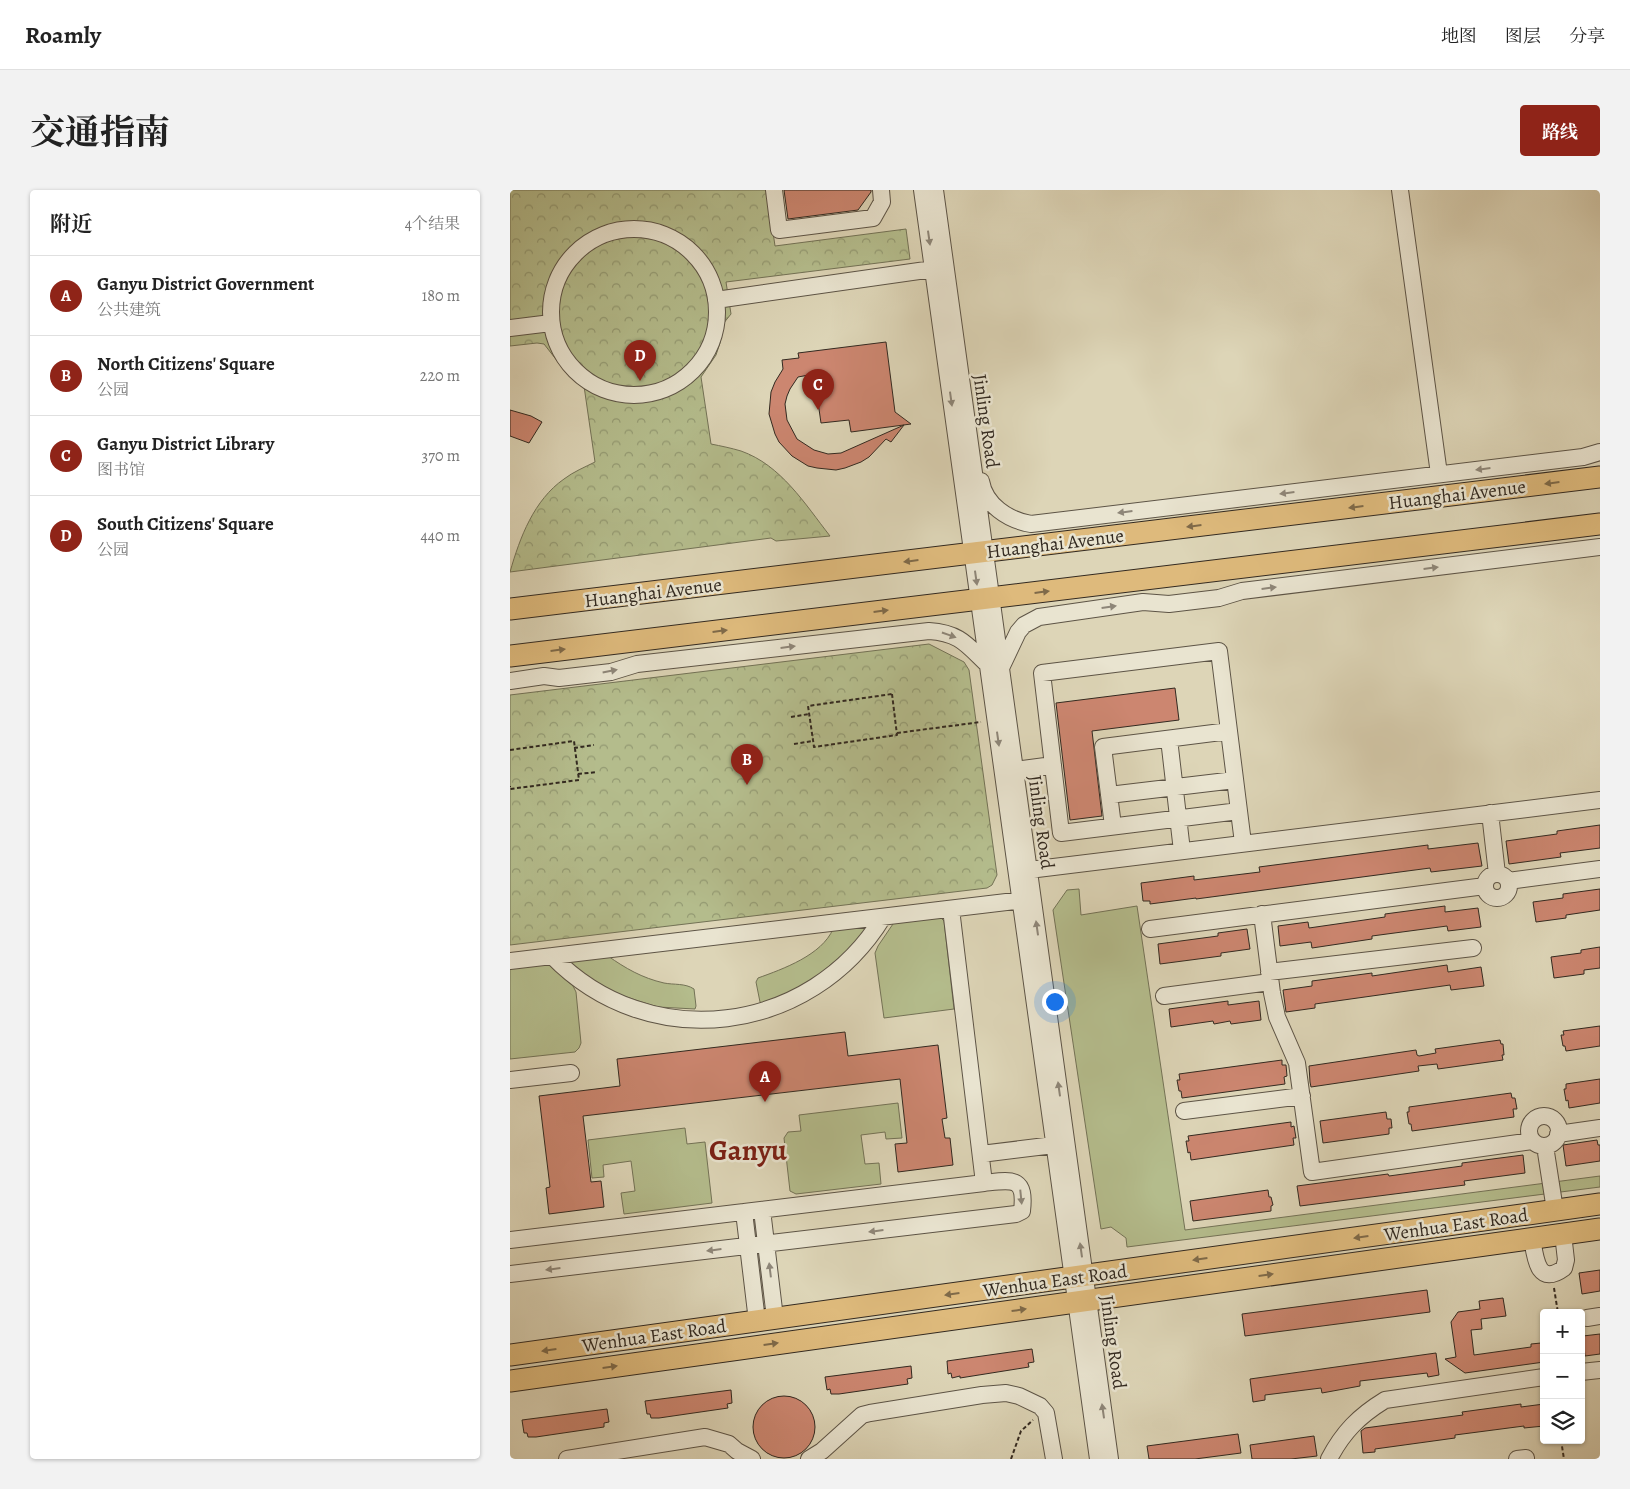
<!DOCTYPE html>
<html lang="zh">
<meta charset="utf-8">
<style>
:root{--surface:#fff;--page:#f2f2f2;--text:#222;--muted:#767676;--line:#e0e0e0;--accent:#8f2418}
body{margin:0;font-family:Alegreya,"Noto Serif SC",serif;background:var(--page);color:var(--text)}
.controls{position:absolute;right:15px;bottom:15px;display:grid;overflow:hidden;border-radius:5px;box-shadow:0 1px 4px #0004}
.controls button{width:45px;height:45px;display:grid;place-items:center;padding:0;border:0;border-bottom:1px solid var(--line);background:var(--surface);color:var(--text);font:25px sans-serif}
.you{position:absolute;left:544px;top:811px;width:18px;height:18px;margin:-12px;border:4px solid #fff;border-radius:50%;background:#1a73e8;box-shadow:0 0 0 8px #1a73e833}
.badge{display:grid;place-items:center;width:32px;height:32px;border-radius:50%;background:var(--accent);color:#fff;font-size:16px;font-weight:700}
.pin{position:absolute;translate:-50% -41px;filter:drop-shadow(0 1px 2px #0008)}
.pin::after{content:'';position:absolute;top:26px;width:18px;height:15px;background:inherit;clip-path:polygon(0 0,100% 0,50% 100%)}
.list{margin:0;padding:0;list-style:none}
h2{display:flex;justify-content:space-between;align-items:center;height:65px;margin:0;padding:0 20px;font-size:21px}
h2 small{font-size:16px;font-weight:400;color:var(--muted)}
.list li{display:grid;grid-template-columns:32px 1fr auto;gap:15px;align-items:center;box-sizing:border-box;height:80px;padding:0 20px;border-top:1px solid var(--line)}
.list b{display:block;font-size:19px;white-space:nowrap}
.list p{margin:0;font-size:16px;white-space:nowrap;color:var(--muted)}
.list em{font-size:16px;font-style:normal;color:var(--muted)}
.icon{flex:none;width:28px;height:28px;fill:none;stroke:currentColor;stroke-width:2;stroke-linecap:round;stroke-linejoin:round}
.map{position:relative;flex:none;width:1090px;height:1269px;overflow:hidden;border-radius:5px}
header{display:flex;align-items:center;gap:30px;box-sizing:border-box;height:70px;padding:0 25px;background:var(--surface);border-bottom:1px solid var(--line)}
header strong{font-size:24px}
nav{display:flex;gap:28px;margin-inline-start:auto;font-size:18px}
.intro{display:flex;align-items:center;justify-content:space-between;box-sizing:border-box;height:120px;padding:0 30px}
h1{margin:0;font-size:35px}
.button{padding:12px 22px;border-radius:5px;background:var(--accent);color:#fff;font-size:18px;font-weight:700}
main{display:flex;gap:30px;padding:0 30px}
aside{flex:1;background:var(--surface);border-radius:5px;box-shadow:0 1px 4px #0004}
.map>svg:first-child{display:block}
.grass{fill:#b4bc8c;stroke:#737256}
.park{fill:url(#park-crowns);stroke:#737256}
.building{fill:#cc8670;stroke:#322920}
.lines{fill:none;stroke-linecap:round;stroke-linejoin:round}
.minor-casing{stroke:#5d5446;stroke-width:18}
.major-casing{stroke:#322920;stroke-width:23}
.path{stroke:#322920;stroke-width:2;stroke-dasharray:4 2.5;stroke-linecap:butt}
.minor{stroke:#e9e4d0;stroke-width:16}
.major{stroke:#deba7c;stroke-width:21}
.oneway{fill:#8e8678}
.oneway2{fill:#7f6a49}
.labels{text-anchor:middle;stroke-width:5;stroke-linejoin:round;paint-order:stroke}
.street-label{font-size:19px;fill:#322920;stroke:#e9e4d0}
.town-label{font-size:29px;font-weight:bold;fill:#7a1f14;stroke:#e9e4d0}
</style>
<header>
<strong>Roamly</strong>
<nav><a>地图</a><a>图层</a><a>分享</a></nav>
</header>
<div class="intro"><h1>交通指南</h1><a class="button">路线</a></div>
<main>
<aside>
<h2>附近<small>4个结果</small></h2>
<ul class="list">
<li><span class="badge">A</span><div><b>Ganyu District Government</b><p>公共建筑</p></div><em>180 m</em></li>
<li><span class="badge">B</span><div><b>North Citizens' Square</b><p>公园</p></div><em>220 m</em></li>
<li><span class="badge">C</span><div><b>Ganyu District Library</b><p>图书馆</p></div><em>370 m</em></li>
<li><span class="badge">D</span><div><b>South Citizens' Square</b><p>公园</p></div><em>440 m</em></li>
</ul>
</aside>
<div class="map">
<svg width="1090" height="1269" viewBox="0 0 1090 1269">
<defs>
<pattern id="park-crowns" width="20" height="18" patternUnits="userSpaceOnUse" patternTransform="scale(1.25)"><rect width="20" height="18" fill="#b4bc8c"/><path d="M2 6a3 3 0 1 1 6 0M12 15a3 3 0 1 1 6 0" fill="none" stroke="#939972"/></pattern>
</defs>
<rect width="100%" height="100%" fill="#ddd5b7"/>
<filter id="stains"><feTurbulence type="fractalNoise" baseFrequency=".004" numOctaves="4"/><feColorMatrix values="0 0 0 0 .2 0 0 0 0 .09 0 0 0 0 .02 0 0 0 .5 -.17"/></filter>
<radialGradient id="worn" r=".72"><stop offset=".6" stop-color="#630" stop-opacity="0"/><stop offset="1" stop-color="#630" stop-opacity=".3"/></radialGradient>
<!-- grass -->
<path class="grass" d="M569 699 571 725 627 716 675 1040 1090 986V997L617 1057 616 1048 601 1037 591 1039 543 720 557 700Z
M429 726 434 731 444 819 374 828 365 763 368 756 385 731Z
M358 734 360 742 294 797 251 814 250 812 246 792 248 788C273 779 312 765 323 739Z
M98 766C115 778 132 788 154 793 164 795 175 793 184 799L186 816 185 819 148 817 107 804 60 776 62 770Z
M37 773 63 796 66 802 71 853 69 858 65 862 0 869V777Z
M388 913 392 948 376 949 375 942 351 945 355 974 369 973 371 994 286 1004 280 1001 274 948 278 942 291 941 289 925Z
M175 938 177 954 195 952 202 1013 114 1024 111 1003 125 1001 121 971 93 975 94 987 82 988 78 950Z"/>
<!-- park -->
<path class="park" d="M0 0H257L265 56 396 39 400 69 216 92 221 124 213 134 210 153 206 165 191 187 201 254C211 256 221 258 231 261 271 275 295 314 320 346L266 351 261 348 0 382C10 347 24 310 54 289 63 282 75 277 85 272L74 196 59 186 34 154 27 153 0 156Z
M419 454 454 472 459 480 487 685 482 695 477 698 0 755V505Z"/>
<!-- building -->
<path class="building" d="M274 0H361V2L348 20 278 29Z
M376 152 385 222 401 234 341 242 339 230 311 233 304 184 288 187 280 199 277 206 275 214 277 230 287 249 304 260 318 264 331 263 394 235 381 252 376 249 359 267 351 272 335 278 326 280 307 278 298 276 282 266 269 252 265 244 259 224 261 202 265 192 273 179 272 170 289 168 288 163Z
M0 220 21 226 32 232 19 253 0 246Z
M665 498 669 530 582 541 592 626 560 630 546 513Z
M1090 635V658L1050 663 1051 667 999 674 996 651 1047 644V641Z
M968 653 972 676 921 682 920 678 686 709V708L640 714V711H633L631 693 684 686V690L750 682 749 677 918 655V659Z
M1090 699V720L1056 725V728L1026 732 1023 712 1053 708V704Z
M935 716V722L968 718 971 737 938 741 937 736 862 746V749L802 758 801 752 770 756 768 736 798 732 799 738 875 727V724Z
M737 739 740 759 711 763V766L650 774 648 754 708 746V743Z
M1090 757V778L1074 780V784L1044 788 1041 767 1071 763V760Z
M937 775 938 782 971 777 974 796 941 800 940 795 805 814V818L776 822 773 800 802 796V791L862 783V786Z
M718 811V815L749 811 751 830 721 834 720 831 704 834 703 831 661 837 659 819Z
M1090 836V856L1056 861 1055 856H1053L1051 845H1054L1053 841Z
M335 842 338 866 428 855 437 928 432 929 435 948H440L443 975 388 982 385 954 397 953 390 889 73 926 81 992 91 991 94 1017 39 1024 36 998 40 997 29 906 110 896 107 869Z
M990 850 991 854H993L994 865H992L993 870 928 879 927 874 908 876 909 881 801 897 800 892 799 876 906 860 907 865 909 866 926 863 925 859Z
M772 870V875H776L777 886 774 887 775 894 672 908 671 901H669L667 890H670L669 884Z
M1090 889V913L1059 918 1058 910 1056 911 1054 899H1056V894Z
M1001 903 1002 908H1005L1007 919H1003L1004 927 902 941 901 934H899L897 922H899V917Z
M876 922 877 929H881L882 938H879V944L813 953 810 931Z
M781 932V937L784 936 786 948H783L784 955 681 970 680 962 678 963 676 951H679L678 946Z
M1087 950 1088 955H1090V971L1056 976 1053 955Z
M1013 965 1015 983 954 991 955 995 790 1016 787 996 878 984 879 986 952 976V973Z
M758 1000 759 1007H761L763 1015 761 1016V1021L683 1031 680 1011Z
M1090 1080V1101L1072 1104 1069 1083Z
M917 1100 920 1122 735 1146 732 1124Z
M993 1108 996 1126 971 1129 972 1139 961 1140 964 1165 1021 1157V1154L1031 1153 1034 1172 955 1183 935 1169 946 1167 941 1132 948 1122 970 1119 969 1111Z
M1090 1144V1164L1075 1166 1073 1146Z
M522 1159 524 1172 518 1173 519 1177 450 1188V1186L442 1188 441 1183 438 1184 437 1171Z
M926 1163 929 1185 918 1187 917 1183 850 1191V1196L812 1203 811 1198 755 1205V1210L743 1212 740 1189Z
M401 1176 402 1188 397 1189 398 1194 329 1204H321L320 1199 317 1200 315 1187Z
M221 1200 222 1213 217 1214 218 1218 149 1228H141L140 1224H137L135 1211Z
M243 1237a31 31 0 1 1 62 0a31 31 0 1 1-62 0Z
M1011 1214V1217L1034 1214V1236L1014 1238V1236L945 1245V1248L865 1259V1262L853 1263 851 1241 855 1238 953 1225 952 1222Z
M97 1219 99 1232 94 1233V1237L26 1247H18L17 1243H14L12 1230Z
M728 1244 731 1263 685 1269H639L637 1256Z
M804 1246 807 1266 781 1269H742L740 1255Z"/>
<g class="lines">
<!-- minor casing -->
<g class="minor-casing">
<path id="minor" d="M264 0 269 40 363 28 372 12 371 0
M412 0 588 1269
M425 0 600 1269
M890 0 929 284
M41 122a83 83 0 1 1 166 0a83 83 0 1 1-166 0Z
M206 110 423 79
M0 138 41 133
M471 291C475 315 498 330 521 334L1073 267 1090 262
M491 478 508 442 514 435 529 427 633 412 659 414 709 408 732 401 1090 357
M0 491 34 486 49 488 101 482 127 474 419 441C450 443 457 455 478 475
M659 549 672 661
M505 580 543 575
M599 605 725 590
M729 621 551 643 532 483 709 461 733 653
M980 623 987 684
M603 636 593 557 719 541
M519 680 1090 610
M975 696a12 12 0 1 1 24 0a12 12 0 1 1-24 0Z
M998 691 1090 679
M752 724 762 803 767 827 787 873 802 982 1022 951
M640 739 975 696
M42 766C139 866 301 845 373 727
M0 771 522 709
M759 782 963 758
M654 806 760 792
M0 890 61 883
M674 921 792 906
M1019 941a15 15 0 1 1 30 0a15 15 0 1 1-30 0Z
M1048 944 1090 938
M1035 956 1045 1020
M471 964 544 955
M252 1020 265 1128
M234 1022 247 1131
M1022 1048C1025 1066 1027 1098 1054 1078L1056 1070 1053 1044
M0 1050 474 993 441 719
M0 1084 506 1024 512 1021C516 986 502 990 474 993
M1077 1128 1090 1126
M1071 1182 1090 1180
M57 1269 195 1247 219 1254 227 1261 242 1269
M299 1269 312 1261 352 1225 360 1223 472 1205 496 1203 509 1206 530 1216 536 1223 544 1269
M819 1269C833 1242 849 1226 875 1210L1034 1187
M1007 1269 1016 1268"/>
</g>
<!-- major casing -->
<g class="major-casing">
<path id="major" d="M0 419 1090 287
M0 466 1090 334
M0 1165 1090 1014
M0 1191 1090 1039"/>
</g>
<!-- path -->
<path class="path" d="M382 504 387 545 304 557 298 516Z
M281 527 299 524
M387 543 471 532
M284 554 303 551
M64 558 84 555
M0 560 64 551 69 590 0 599V596
M68 584 87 582
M1044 1098 1048 1123
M1051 1250 1054 1269
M501 1269 511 1241 523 1230"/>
<!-- minor -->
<use href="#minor" class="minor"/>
<!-- major -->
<use href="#major" class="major"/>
</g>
<!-- one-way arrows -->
<defs><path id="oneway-solid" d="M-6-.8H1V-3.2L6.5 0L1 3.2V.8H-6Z" transform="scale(1.25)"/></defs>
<g class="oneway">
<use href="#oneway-solid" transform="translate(419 48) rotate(82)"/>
<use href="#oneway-solid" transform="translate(441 209) rotate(82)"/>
<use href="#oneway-solid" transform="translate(973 279) rotate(173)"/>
<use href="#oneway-solid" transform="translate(777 303) rotate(173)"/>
<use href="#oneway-solid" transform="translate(615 322) rotate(173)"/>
<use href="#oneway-solid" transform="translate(921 378) rotate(-7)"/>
<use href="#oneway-solid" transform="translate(466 388) rotate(82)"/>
<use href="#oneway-solid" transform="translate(759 398) rotate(-7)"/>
<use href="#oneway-solid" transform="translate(599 417) rotate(-8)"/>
<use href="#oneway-solid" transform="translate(439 445) rotate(19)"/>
<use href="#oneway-solid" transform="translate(278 457) rotate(-7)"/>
<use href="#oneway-solid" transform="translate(100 481) rotate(-11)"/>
<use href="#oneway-solid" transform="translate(488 549) rotate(82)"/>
<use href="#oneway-solid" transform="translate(527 738) rotate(-98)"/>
<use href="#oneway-solid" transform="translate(549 899) rotate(-98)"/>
<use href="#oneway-solid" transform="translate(511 1007) rotate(84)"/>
<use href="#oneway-solid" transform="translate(366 1041) rotate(173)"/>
<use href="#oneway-solid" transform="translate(204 1060) rotate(173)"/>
<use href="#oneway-solid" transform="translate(571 1060) rotate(-98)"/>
<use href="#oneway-solid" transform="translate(43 1079) rotate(173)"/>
<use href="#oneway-solid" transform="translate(260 1080) rotate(-97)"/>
<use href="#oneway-solid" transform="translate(593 1221) rotate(-98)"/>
</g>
<g class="oneway2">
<use href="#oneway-solid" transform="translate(1042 293) rotate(173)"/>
<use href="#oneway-solid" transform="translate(846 317) rotate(173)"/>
<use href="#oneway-solid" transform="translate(684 336) rotate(173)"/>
<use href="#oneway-solid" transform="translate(401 371) rotate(173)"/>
<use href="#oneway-solid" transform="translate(532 402) rotate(-7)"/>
<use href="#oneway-solid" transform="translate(371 421) rotate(-7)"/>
<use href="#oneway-solid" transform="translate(210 441) rotate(-7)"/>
<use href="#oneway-solid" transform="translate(48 460) rotate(-7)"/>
<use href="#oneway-solid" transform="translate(851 1047) rotate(172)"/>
<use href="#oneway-solid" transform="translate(690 1069) rotate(172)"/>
<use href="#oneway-solid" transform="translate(756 1085) rotate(-8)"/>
<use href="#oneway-solid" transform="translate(442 1104) rotate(172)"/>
<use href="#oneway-solid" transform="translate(509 1120) rotate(-8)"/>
<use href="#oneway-solid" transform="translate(261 1154) rotate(-8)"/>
<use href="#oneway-solid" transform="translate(39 1160) rotate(172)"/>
<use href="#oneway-solid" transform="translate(100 1177) rotate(-8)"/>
</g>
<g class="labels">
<!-- street labels -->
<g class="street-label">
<text transform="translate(477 231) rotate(82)" y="7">Jinling Road</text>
<text transform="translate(947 304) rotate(-7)" y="7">Huanghai Avenue</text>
<text transform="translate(545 353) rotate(-7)" y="7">Huanghai Avenue</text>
<text transform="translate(143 402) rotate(-7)" y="7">Huanghai Avenue</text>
<text transform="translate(532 632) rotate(82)" y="7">Jinling Road</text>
<text transform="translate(946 1034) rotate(-8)" y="7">Wenhua East Road</text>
<text transform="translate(545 1090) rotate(-8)" y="7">Wenhua East Road</text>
<text transform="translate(144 1145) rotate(-8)" y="7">Wenhua East Road</text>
<text transform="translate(604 1152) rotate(82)" y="7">Jinling Road</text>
</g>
<!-- town labels -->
<g class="town-label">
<text x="238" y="970">Ganyu</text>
</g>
</g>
<rect width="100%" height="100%" filter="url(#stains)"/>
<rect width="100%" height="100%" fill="url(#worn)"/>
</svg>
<div class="controls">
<button>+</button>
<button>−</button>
<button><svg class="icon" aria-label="layers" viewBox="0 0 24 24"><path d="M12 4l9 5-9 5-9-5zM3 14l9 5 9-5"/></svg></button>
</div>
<div class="you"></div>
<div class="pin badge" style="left:255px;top:912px">A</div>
<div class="pin badge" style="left:237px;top:595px">B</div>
<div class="pin badge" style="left:308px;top:220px">C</div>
<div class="pin badge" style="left:130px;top:191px">D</div>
</div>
</main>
